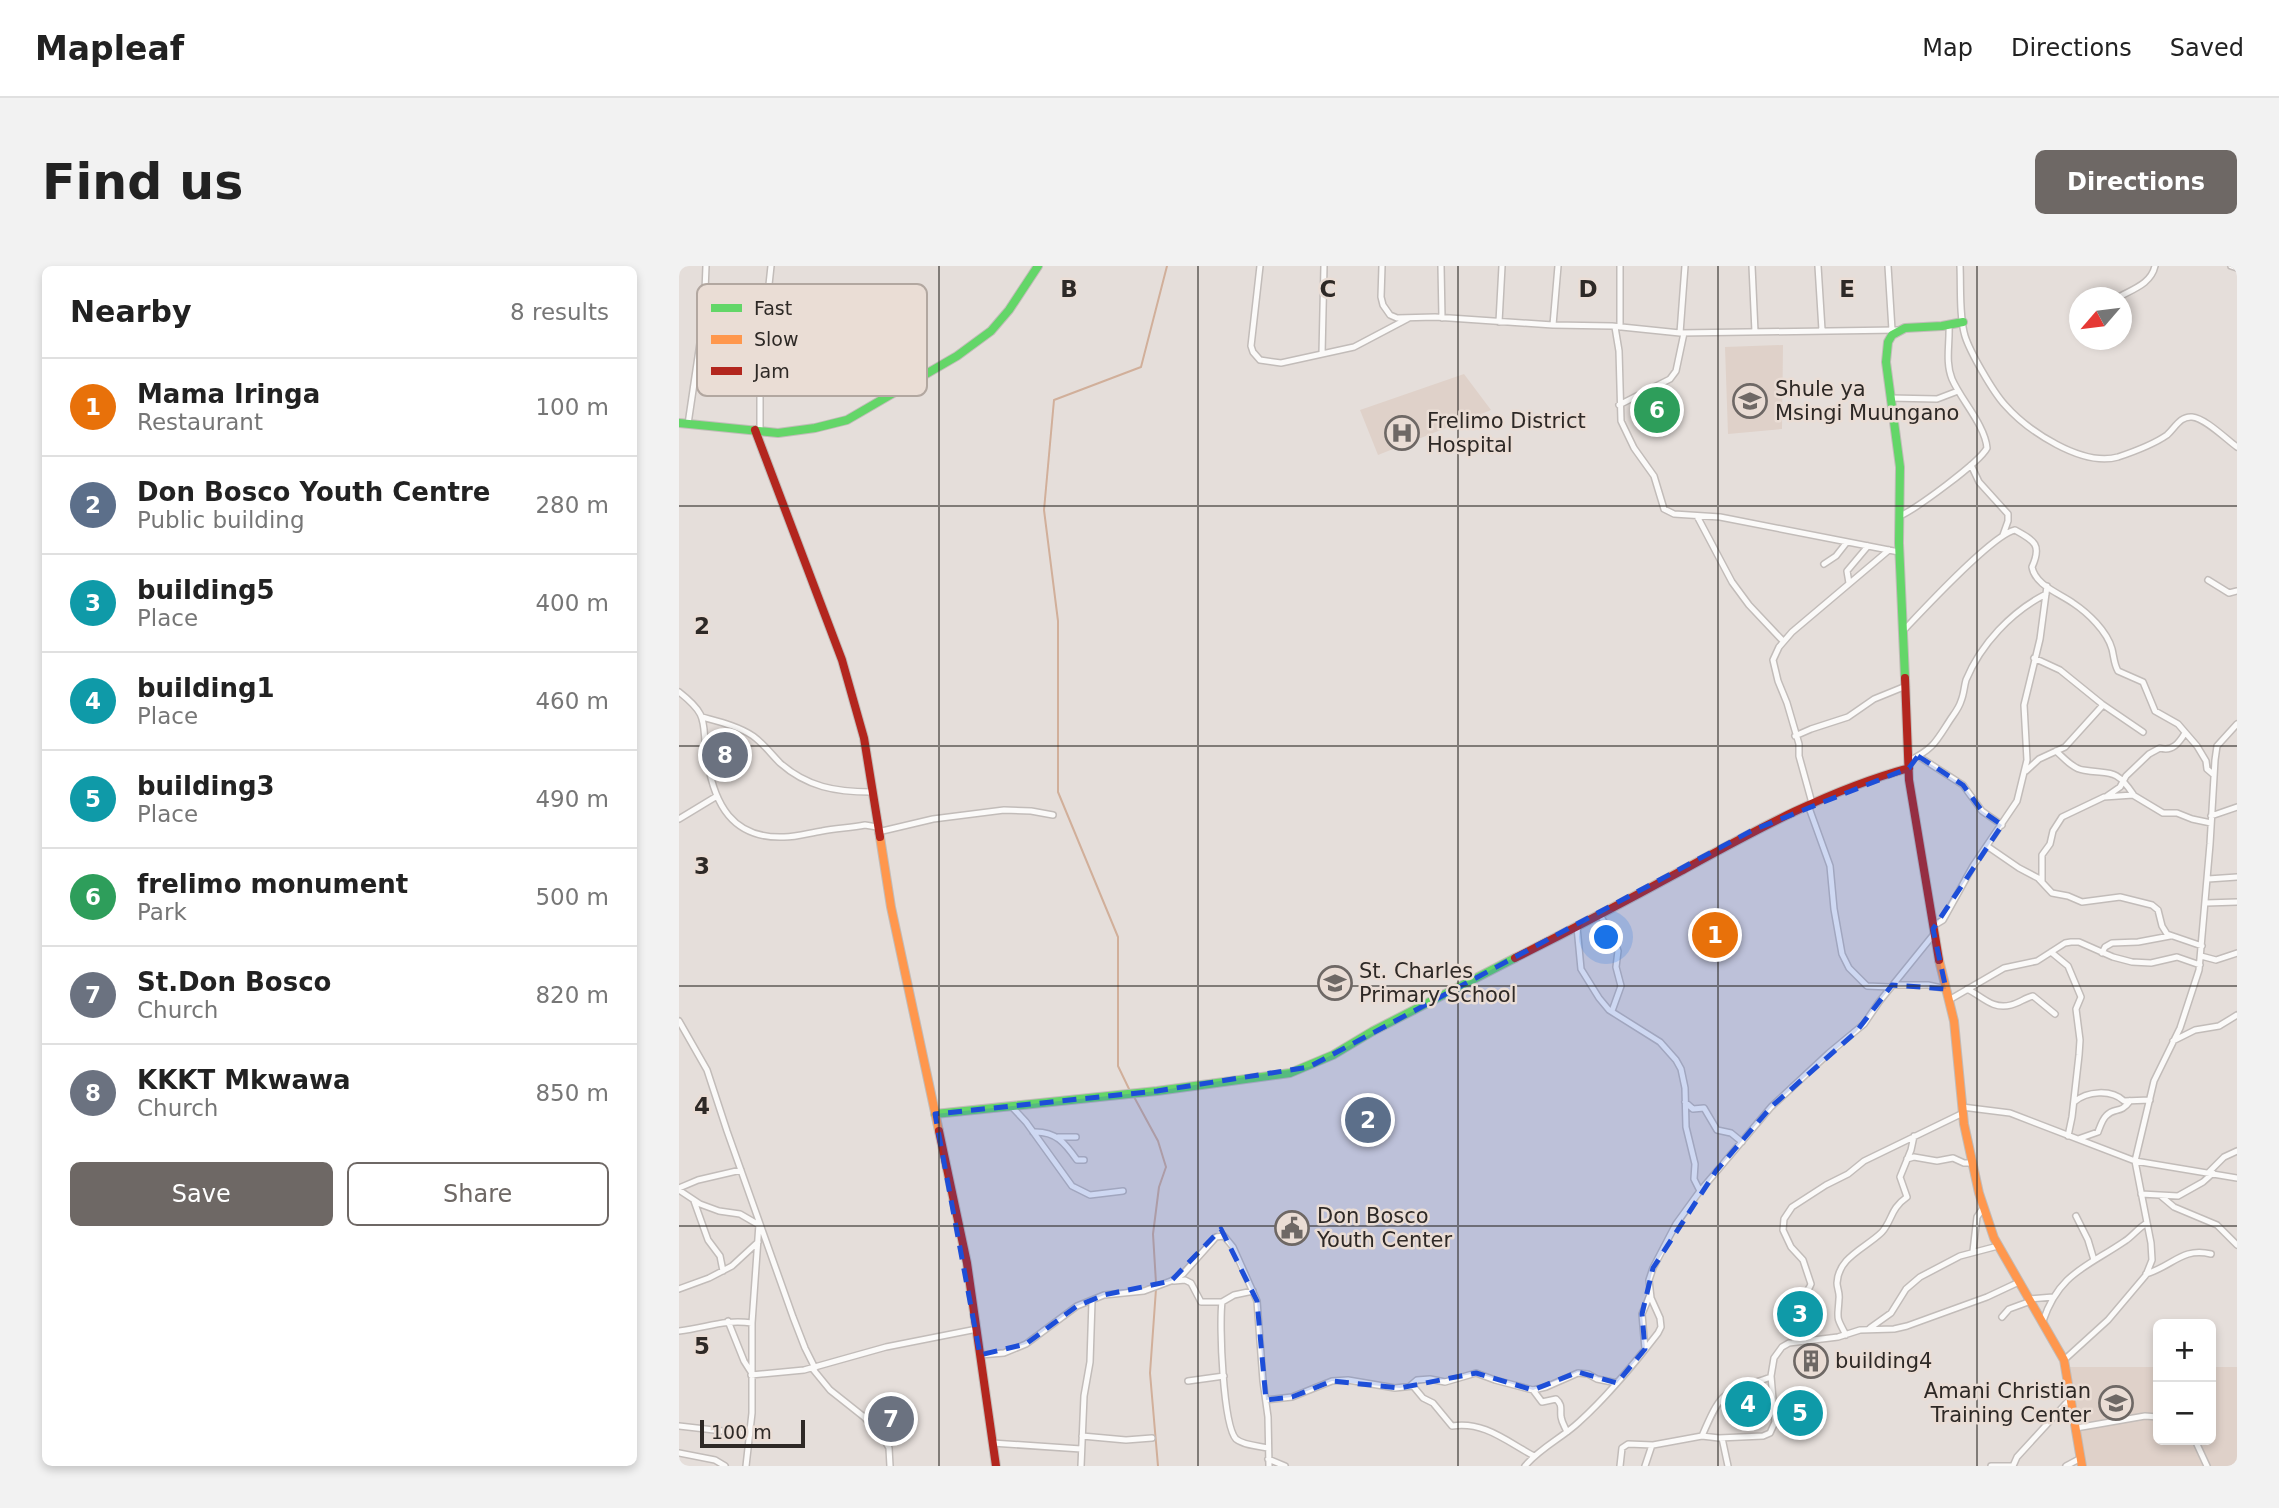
<!DOCTYPE html>
<meta charset="utf-8">
<style>
:root{--surface:#fff;--page:#f2f2f2;--text:#222;--muted:#767676;--line:#e0e0e0;--accent:#6e6865}
body{margin:0;font-family:"DejaVu Sans",sans-serif;background:var(--page);color:var(--text)}
.controls{position:absolute;right:21px;bottom:21px;display:grid;overflow:hidden;border-radius:10px;box-shadow:0 4px 10px #0003}
.controls button{width:63px;height:63px;display:grid;place-items:center;padding:0;border:0;border-bottom:2px solid var(--line);background:var(--surface);color:var(--text);font:35px sans-serif}
.compass{position:absolute;left:1390px;top:21px;width:63px;height:63px;border-radius:50%;background:var(--surface);box-shadow:0 4px 10px #0003;rotate:242deg}
.scale{position:absolute;left:21px;bottom:18px;width:105px;box-sizing:border-box;padding-left:7px;border:4px solid #2e2926;border-top:0;font-size:19px;line-height:24px;white-space:nowrap;color:#2e2926;-webkit-text-stroke:5px #eaddd5;paint-order:stroke}
.you{position:absolute;left:928px;top:672px;width:24px;height:24px;margin:-18px;border:5px solid #fff;border-radius:50%;background:#1a73e8;box-shadow:0 0 0 10px #1a73e833}
.badge{display:grid;place-items:center;width:46px;height:46px;border-radius:50%;background:var(--accent);color:#fff;font-size:23px;font-weight:700}
.pin{position:absolute;translate:-50% -50%;border:4px solid #fff;box-shadow:0 2px 7px #0006}
.list{margin:0;padding:0;list-style:none}
h2{display:flex;justify-content:space-between;align-items:center;height:91px;margin:0;padding:0 28px;font-size:30px}
h2 small{font-size:23px;font-weight:400;color:var(--muted)}
.list li{display:grid;grid-template-columns:46px 1fr auto;gap:21px;align-items:center;box-sizing:border-box;height:98px;padding:0 28px;border-top:2px solid var(--line)}
.list b{display:block;font-size:26px;white-space:nowrap}
.list p{margin:0;font-size:23px;white-space:nowrap;color:var(--muted)}
.list em{font-size:23px;font-style:normal;color:var(--muted)}
.actions{display:flex;gap:14px;padding:21px 28px}
.actions a{flex:1;padding:16px 0;border:2px solid var(--accent);border-radius:10px;text-align:center;font-size:24px;color:var(--accent)}
.actions .main{background:var(--accent);color:#fff}
.map{position:relative;flex:none;width:1558px;height:1200px;overflow:hidden;border-radius:10px}
header{display:flex;align-items:center;gap:42px;box-sizing:border-box;height:98px;padding:0 35px;background:var(--surface);border-bottom:2px solid var(--line)}
header strong{font-size:33px}
nav{display:flex;gap:38px;margin-inline-start:auto;font-size:24px}
.intro{display:flex;align-items:center;justify-content:space-between;box-sizing:border-box;height:168px;padding:0 42px}
h1{margin:0;font-size:49px}
.button{padding:18px 32px;border-radius:10px;background:var(--accent);color:#fff;font-size:24px;font-weight:700}
main{display:flex;gap:42px;padding:0 42px}
aside{flex:1;background:var(--surface);border-radius:10px;box-shadow:0 4px 10px #0003}
.map>svg:first-child{display:block}
.built{fill:#dfd1c9}
.lines{fill:none;stroke-linecap:round;stroke-linejoin:round}
.stream{stroke:#d1af9a;stroke-width:2}
.street-casing{stroke:#c2bcb9;stroke-width:8}
.fast-casing{stroke:#c2bcb9;stroke-width:10}
.slow-casing{stroke:#c2bcb9;stroke-width:10}
.jam-casing{stroke:#c2bcb9;stroke-width:10}
.street{stroke:#fbfaf9;stroke-width:5}
.fast{stroke:#63d668;stroke-width:8}
.slow{stroke:#ff974d;stroke-width:8}
.jam{stroke:#b3261e;stroke-width:8}
.marked{fill:#1d4ed8;fill-opacity:0.2;stroke:#1d4ed8;stroke-width:5;stroke-dasharray:14 9;stroke-linejoin:round}
.grid{fill:none;stroke:#2e2926;stroke-width:2;stroke-opacity:0.55}
.labels{text-anchor:middle;stroke-width:5;stroke-linejoin:round;paint-order:stroke}
.poi-label{font-size:21px;fill:#2e2926;stroke:#eaddd5;text-anchor:start}
.key{fill:#eaddd5;stroke:#b2a7a0;stroke-width:2}
.key-label{font-size:19px;fill:#2e2926}
.grid-label{font-size:23px;text-anchor:middle;font-weight:bold;fill:#2e2926;stroke:#eaddd5;stroke-width:5;stroke-linejoin:round;paint-order:stroke}
</style>
<header>
<strong>Mapleaf</strong>
<nav><a>Map</a><a>Directions</a><a>Saved</a></nav>
</header>
<div class="intro"><h1>Find us</h1><a class="button">Directions</a></div>
<main>
<aside>
<h2>Nearby<small>8 results</small></h2>
<ul class="list">
<li><span class="badge" style="background:#e8710a">1</span><div><b>Mama Iringa</b><p>Restaurant</p></div><em>100 m</em></li>
<li><span class="badge" style="background:#5c6f8a">2</span><div><b>Don Bosco Youth Centre</b><p>Public building</p></div><em>280 m</em></li>
<li><span class="badge" style="background:#0f9aa8">3</span><div><b>building5</b><p>Place</p></div><em>400 m</em></li>
<li><span class="badge" style="background:#0f9aa8">4</span><div><b>building1</b><p>Place</p></div><em>460 m</em></li>
<li><span class="badge" style="background:#0f9aa8">5</span><div><b>building3</b><p>Place</p></div><em>490 m</em></li>
<li><span class="badge" style="background:#2e9e5b">6</span><div><b>frelimo monument</b><p>Park</p></div><em>500 m</em></li>
<li><span class="badge" style="background:#6b7280">7</span><div><b>St.Don Bosco</b><p>Church</p></div><em>820 m</em></li>
<li><span class="badge" style="background:#6b7280">8</span><div><b>KKKT Mkwawa</b><p>Church</p></div><em>850 m</em></li>
</ul>
<div class="actions"><a class="main">Save</a><a>Share</a></div>
</aside>
<div class="map">
<svg width="1558" height="1200" viewBox="0 0 1558 1200">
<rect width="100%" height="100%" fill="#e5deda"/>
<!-- built -->
<path class="built" d="M1104 79 1103 163 1049 168 1046 81Z
M785 108 812 144 699 189 681 144Z
M1390 1101H1479V1174H1532V1101H1558V1200H1403Z"/>
<g class="lines">
<!-- stream -->
<path class="stream" d="M451 825 439 800V671L379 526V355L365 244 375 134 462 101 488 0
M454 829 479 875 487 901 480 921 474 968 477 1017
M477 1023 471 1107 479 1200"/>
<!-- street casing -->
<g class="street-casing">
<path id="street" d="M581 0 572 80 574 86 581 94 602 97 675 81 730 52
M703 0 702 31 704 39 711 49 718 52 756 51 874 59 933 60 1001 67 1219 64
M762 0 763 52
M1073 0 1076 66
M1139 0 1143 64
M1209 0 1213 64
M1281 0C1282 21 1280 50 1286 70 1291 86 1314 126 1326 139 1349 165 1403 201 1439 191 1454 186 1475 178 1488 169 1496 162 1501 150 1513 151 1526 152 1547 173 1558 181
M1552 0 1558 2
M1438 32C1454 23 1472 18 1476 0
M820 56 823 0
M874 59 879 0
M936 61 940 85 942 155 955 182 975 210 985 243 995 248 1041 251 1220 286
M941 61V0
M1001 67 1006 0
M643 88 645 0
M1211 132 1258 133 1279 125
M940 139 991 113 997 105 1005 67
M9 158 25 50 27 0
M81 165V102L92 0
M1292 199 1300 216 1329 248V255L1324 269
M1018 250 1053 316 1070 339 1104 375
M1221 250C1238 242 1300 197 1308 182 1306 159 1282 134 1273 113 1266 96 1271 77 1270 59
M1145 298 1157 290 1168 276
M1529 314 1550 327 1558 325
M1170 317 1168 305 1189 280
M1224 365C1243 345 1314 268 1336 264 1356 275 1363 279 1353 301 1356 319 1380 327 1394 337 1409 347 1428 365 1433 383 1435 391 1435 398 1439 405L1464 416 1476 445 1499 458 1518 480 1527 495 1528 503 1535 509
M1355 392 1381 404 1423 438 1464 466
M0 426C32 451 22 456 28 492 35 538 53 573 105 571 118 571 130 567 143 565 157 562 171 562 186 559L198 561
M23 451C41 456 59 460 74 470 85 478 92 488 101 497 128 521 157 526 192 526
M1116 470 1132 463 1169 451 1195 433 1227 420
M1377 485C1384 491 1394 503 1404 504 1431 509 1436 501 1454 528
M1239 490 1284 519 1303 545 1323 559
M1230 495C1255 482 1256 477 1271 454 1275 448 1280 442 1282 435 1285 428 1285 421 1287 414 1302 378 1332 346 1367 328
M1347 505 1360 493 1386 481 1424 439
M1428 530 1441 521 1447 510 1470 488 1481 482C1493 486 1500 477 1506 467
M1133 537 1120 490V478L1108 437 1099 415 1094 394 1100 381 1113 366 1210 284
M1129 539 1151 600 1155 643 1163 688 1170 702 1188 720 1211 721
M1532 550 1558 541
M0 553 38 530
M199 566 254 553 325 544 352 545 374 549
M1308 580 1340 602 1359 612 1373 627 1389 630 1403 636 1441 631 1473 639 1479 644 1483 660 1488 668 1523 680
M1529 613 1558 611
M1363 615V589L1371 578 1374 565 1383 551 1425 531 1454 529 1484 547H1498L1513 553 1532 557
M1527 637 1558 636
M921 649 935 673 939 685 937 701 942 720 933 745
M1254 660 1264 654 1294 600 1338 535 1348 494 1345 439 1361 373 1368 320
M898 661 902 703 920 732 930 744 981 776 997 794 1002 803 1006 822 1007 861 1016 898 1015 913 1021 925
M1372 686 1389 700 1402 731 1397 743 1401 774 1400 789 1393 851 1389 870
M1423 687 1426 681 1433 677 1459 676 1491 670
M1522 690 1537 694 1558 687
M1214 719H1249L1267 723
M1288 723C1303 730 1313 744 1332 739 1340 737 1346 732 1354 730L1376 748
M1270 734 1325 702 1358 695 1386 677 1392 676H1400L1434 691 1453 696 1472 697 1498 691 1521 699
M0 755 28 804 48 865 114 1051 126 1082 136 1102
M1494 775 1516 764 1540 760 1558 749
M1006 836 1014 843 1025 842 1038 864 1052 867 1063 876
M1395 836C1408 825 1432 823 1445 835L1471 834
M333 841 347 856 393 920 411 929 444 925
M1283 841 1331 847 1456 895 1558 912
M354 866C377 865 386 877 398 894H405
M379 871H397
M1399 873 1419 866C1421 861 1423 854 1427 850 1436 840 1441 849 1451 835
M1228 893 1235 891 1258 895 1274 892 1285 897H1294
M1530 906 1545 891 1558 885
M0 922 19 914 62 904
M0 924 21 938 40 945 61 948 80 959
M1462 928 1499 930 1524 916 1534 907
M1482 930 1495 941 1538 959 1558 979
M15 935 29 974 41 990 44 1005
M1397 950 1409 974 1415 994
M1294 985 1298 951 1304 942
M1467 1008C1494 1000 1503 981 1532 988
M495 1015 506 1014 512 1017 522 1036H543
M0 1023 30 1012 53 1000 79 976
M574 1025 555 1029 543 1036C540 1058 544 1159 557 1173 564 1179 579 1180 589 1182
M1350 1033 1374 1031
M1323 1051 1330 1043 1352 1035
M49 1055 65 1095 72 1106
M1364 1055C1380 1007 1408 1001 1446 975 1454 970 1459 962 1468 957
M1191 1062 1212 1047 1227 1023 1241 1011 1281 990 1319 980
M0 1065C28 1062 44 1053 73 1057
M1167 1069C1156 1049 1159 1053 1160 1033 1161 1027 1158 1022 1158 1017 1159 991 1187 982 1203 966 1214 953 1211 943 1228 931L1221 911 1232 884 1235 870
M1117 1076C1110 1064 1105 1048 1116 1036 1122 1029 1129 1027 1132 1018L1124 994 1112 981 1104 964 1105 953 1113 941 1147 919 1169 908 1185 895 1284 847
M966 1083 963 1048 971 1029
M301 1089 325 1087 347 1078 398 1040 425 1029 465 1025 492 1015 504 1008 537 971 545 970 554 981 578 1035 584 1115 589 1151 590 1200
M1385 1094 1429 1054 1467 1009 1473 994 1472 977 1456 895 1475 815 1501 762 1520 704 1531 578 1536 494 1538 480 1558 458
M133 1102 151 1124 185 1151 205 1173 210 1182 211 1200
M72 1109 125 1104 207 1081 298 1063
M509 1115 545 1110
M731 1120 738 1114 751 1113 766 1116 797 1107 816 1114 854 1124 867 1121 899 1107 909 1108 918 1113 938 1117
M854 1124 863 1136 877 1133C884 1139 881 1143 882 1151 883 1157 886 1161 888 1166
M587 1134 613 1131 653 1115 669 1114 716 1122 734 1120 744 1132 754 1137 773 1160C805 1155 827 1175 855 1190
M0 1160 70 1168
M1397 1162 1466 1150 1479 1151
M403 1170 447 1174 473 1172
M1023 1170C1044 1121 1044 1128 1092 1111
M1043 1172 1049 1200
M1516 1174 1528 1200
M313 1177 402 1183
M0 1187 36 1194 46 1200
M589 1193 606 1200
M67 1200 73 1147V1057L80 958
M402 1200 405 1130 411 1096 413 1035
M846 1200C862 1181 883 1172 900 1156 930 1129 955 1098 979 1067L982 1061 981 1052 972 1032 970 1014 974 1002 997 958 1021 925 1092 841 1150 787 1185 758 1200 736 1255 668
M941 1200 943 1182 949 1178 974 1179 1023 1170 1040 1172 1084 1170 1091 1167 1096 1156 1092 1110 1095 1092 1103 1081 1110 1077 1159 1071 1181 1064 1215 1063 1228 1060 1308 1031 1340 1016
M966 1200 973 1179
M1312 1200H1333
M1334 1200 1338 1191 1392 1132
M1387 1200 1402 1192"/>
</g>
<!-- fast casing -->
<g class="fast-casing">
<path id="fast" d="M0 157 99 167 136 162 168 154 278 90 312 65 330 44 359 0
M1226 412 1220 277 1221 201 1207 96 1209 76 1213 69 1226 62 1263 60 1284 56
M256 848 478 825 611 807 654 789 694 765 836 692"/>
</g>
<!-- slow casing -->
<g class="slow-casing">
<path id="slow" d="M201 571 212 641 260 865
M1260 694 1275 755 1285 858 1300 927 1315 972 1385 1094 1403 1200"/>
</g>
<!-- jam casing -->
<g class="jam-casing">
<path id="jam" d="M76 164 163 394 185 472 201 571
M1226 412 1230 514 1260 694
M836 692C892 664 947 635 1002 605 1075 565 1149 524 1230 502
M260 865 288 997 317 1200"/>
</g>
<!-- street -->
<use href="#street" class="street"/>
<!-- fast -->
<use href="#fast" class="fast"/>
<!-- slow -->
<use href="#slow" class="slow"/>
<!-- jam -->
<use href="#jam" class="jam"/>
</g>
<!-- marked area -->
<path class="marked" d="M1239 490 1284 519 1303 545 1323 559 1254 663 1267 723 1213 719 1177 766 1092 841 1037 905 974 1002 963 1048 966 1083 938 1117 899 1106 854 1124 797 1107 721 1122 653 1115 613 1131 587 1134 578 1035 542 963 492 1015 425 1029 398 1040 347 1078 301 1089 256 848 478 825 630 801 1074 564 1230 502Z"/>
<!-- grid -->
<path class="grid" d="M260 0V1200M519 0V1200M779 0V1200M1039 0V1200M1298 0V1200M0 240H1558M0 480H1558M0 720H1558M0 960H1558"/>
<!-- icons -->
<defs>
<g id="school-ring" transform="scale(1.75)"><circle r="9.5" fill="#eaddd5" stroke="#6e6865" stroke-width="1.5"/><path d="M0-5L7-2L0 1L-7-2ZM-4 1L0 2.5L4 1V4Q0 6-4 4Z" fill="#6e6865"/></g>
<g id="hospital-ring" transform="scale(1.75)"><circle r="9.5" fill="#eaddd5" stroke="#6e6865" stroke-width="1.5"/><path d="M-5-5h3v3.5h4V-5h3V5h-3V1.5h-4V5h-3Z" fill="#6e6865"/></g>
<g id="civic-ring" transform="scale(1.75)"><circle r="9.5" fill="#eaddd5" stroke="#6e6865" stroke-width="1.5"/><path d="M-.6-6.5H3V-4.5H.6V-3L4-1V1h2V6H-6V1h2V-1L-.6-3ZM-1.2 2.5V6h2.4V2.5Z" fill="#6e6865"/></g>
<g id="building-ring" transform="scale(1.75)"><circle r="9.5" fill="#eaddd5" stroke="#6e6865" stroke-width="1.5"/><path d="M-4-6H4V6H1V3H-1V6H-4ZM-2.5-4.3h1.7v1.8h-1.7ZM.8-4.3h1.7v1.8H.8ZM-2.5-1h1.7V.8h-1.7ZM.8-1h1.7V.8H.8Z" fill="#6e6865"/></g>
<g id="university-ring" transform="scale(1.75)"><circle r="9.5" fill="#eaddd5" stroke="#6e6865" stroke-width="1.5"/><path d="M0-5L7-2L0 1L-7-2ZM-4 1L0 2.5L4 1V4Q0 6-4 4Z" fill="#6e6865"/></g>
</defs>
<g fill-rule="evenodd">
<use href="#school-ring" x="1071" y="135"/>
<use href="#hospital-ring" x="723" y="167"/>
<use href="#school-ring" x="656" y="717"/>
<use href="#civic-ring" x="613" y="962"/>
<use href="#building-ring" x="1132" y="1095"/>
<use href="#university-ring" x="1437" y="1137"/>
</g>
<g class="labels">
<!-- poi labels -->
<g class="poi-label">
<text x="1096" y="130">Shule ya<tspan x="1096" dy="24">Msingi Muungano</tspan></text>
<text x="748" y="162">Frelimo District<tspan x="748" dy="24">Hospital</tspan></text>
<text x="680" y="712">St. Charles<tspan x="680" dy="24">Primary School</tspan></text>
<text x="638" y="957">Don Bosco<tspan x="638" dy="24">Youth Center</tspan></text>
<text x="1156" y="1102">building4</text>
<text x="1412" y="1132" text-anchor="end">Amani Christian<tspan x="1412" dy="24">Training Center</tspan></text>
</g>
</g>
<!-- legend -->
<rect x="18" y="18" width="230" height="112" rx="10" class="key"/>
<rect x="32" y="38" width="31" height="8" fill="#63d668"/>
<rect x="32" y="69" width="31" height="9" fill="#ff974d"/>
<rect x="32" y="101" width="31" height="8" fill="#b3261e"/>
<g class="key-label">
<text x="75" y="49">Fast</text>
<text x="75" y="80">Slow</text>
<text x="75" y="112">Jam</text>
</g>
<g class="grid-label">
<text x="390" y="31">B</text>
<text x="649" y="31">C</text>
<text x="909" y="31">D</text>
<text x="1168" y="31">E</text>
<text x="23" y="368">2</text>
<text x="23" y="608">3</text>
<text x="23" y="848">4</text>
<text x="23" y="1088">5</text>
</g>
</svg>
<div class="controls">
<button>+</button>
<button>−</button>
</div>
<svg class="compass" viewBox="-18 -18 36 36"><path d="M0-13l5 13h-10z" fill="#e53935"/><path d="M0 13l5-13h-10z" fill="#767676"/></svg>
<div class="scale">100 m</div>
<div class="you"></div>
<div class="pin badge" style="left:1036px;top:669px;background:#e8710a">1</div>
<div class="pin badge" style="left:689px;top:854px;background:#5c6f8a">2</div>
<div class="pin badge" style="left:1121px;top:1048px;background:#0f9aa8">3</div>
<div class="pin badge" style="left:1069px;top:1138px;background:#0f9aa8">4</div>
<div class="pin badge" style="left:1121px;top:1147px;background:#0f9aa8">5</div>
<div class="pin badge" style="left:978px;top:144px;background:#2e9e5b">6</div>
<div class="pin badge" style="left:212px;top:1153px;background:#6b7280">7</div>
<div class="pin badge" style="left:46px;top:489px;background:#6b7280">8</div>
</div>
</main>
